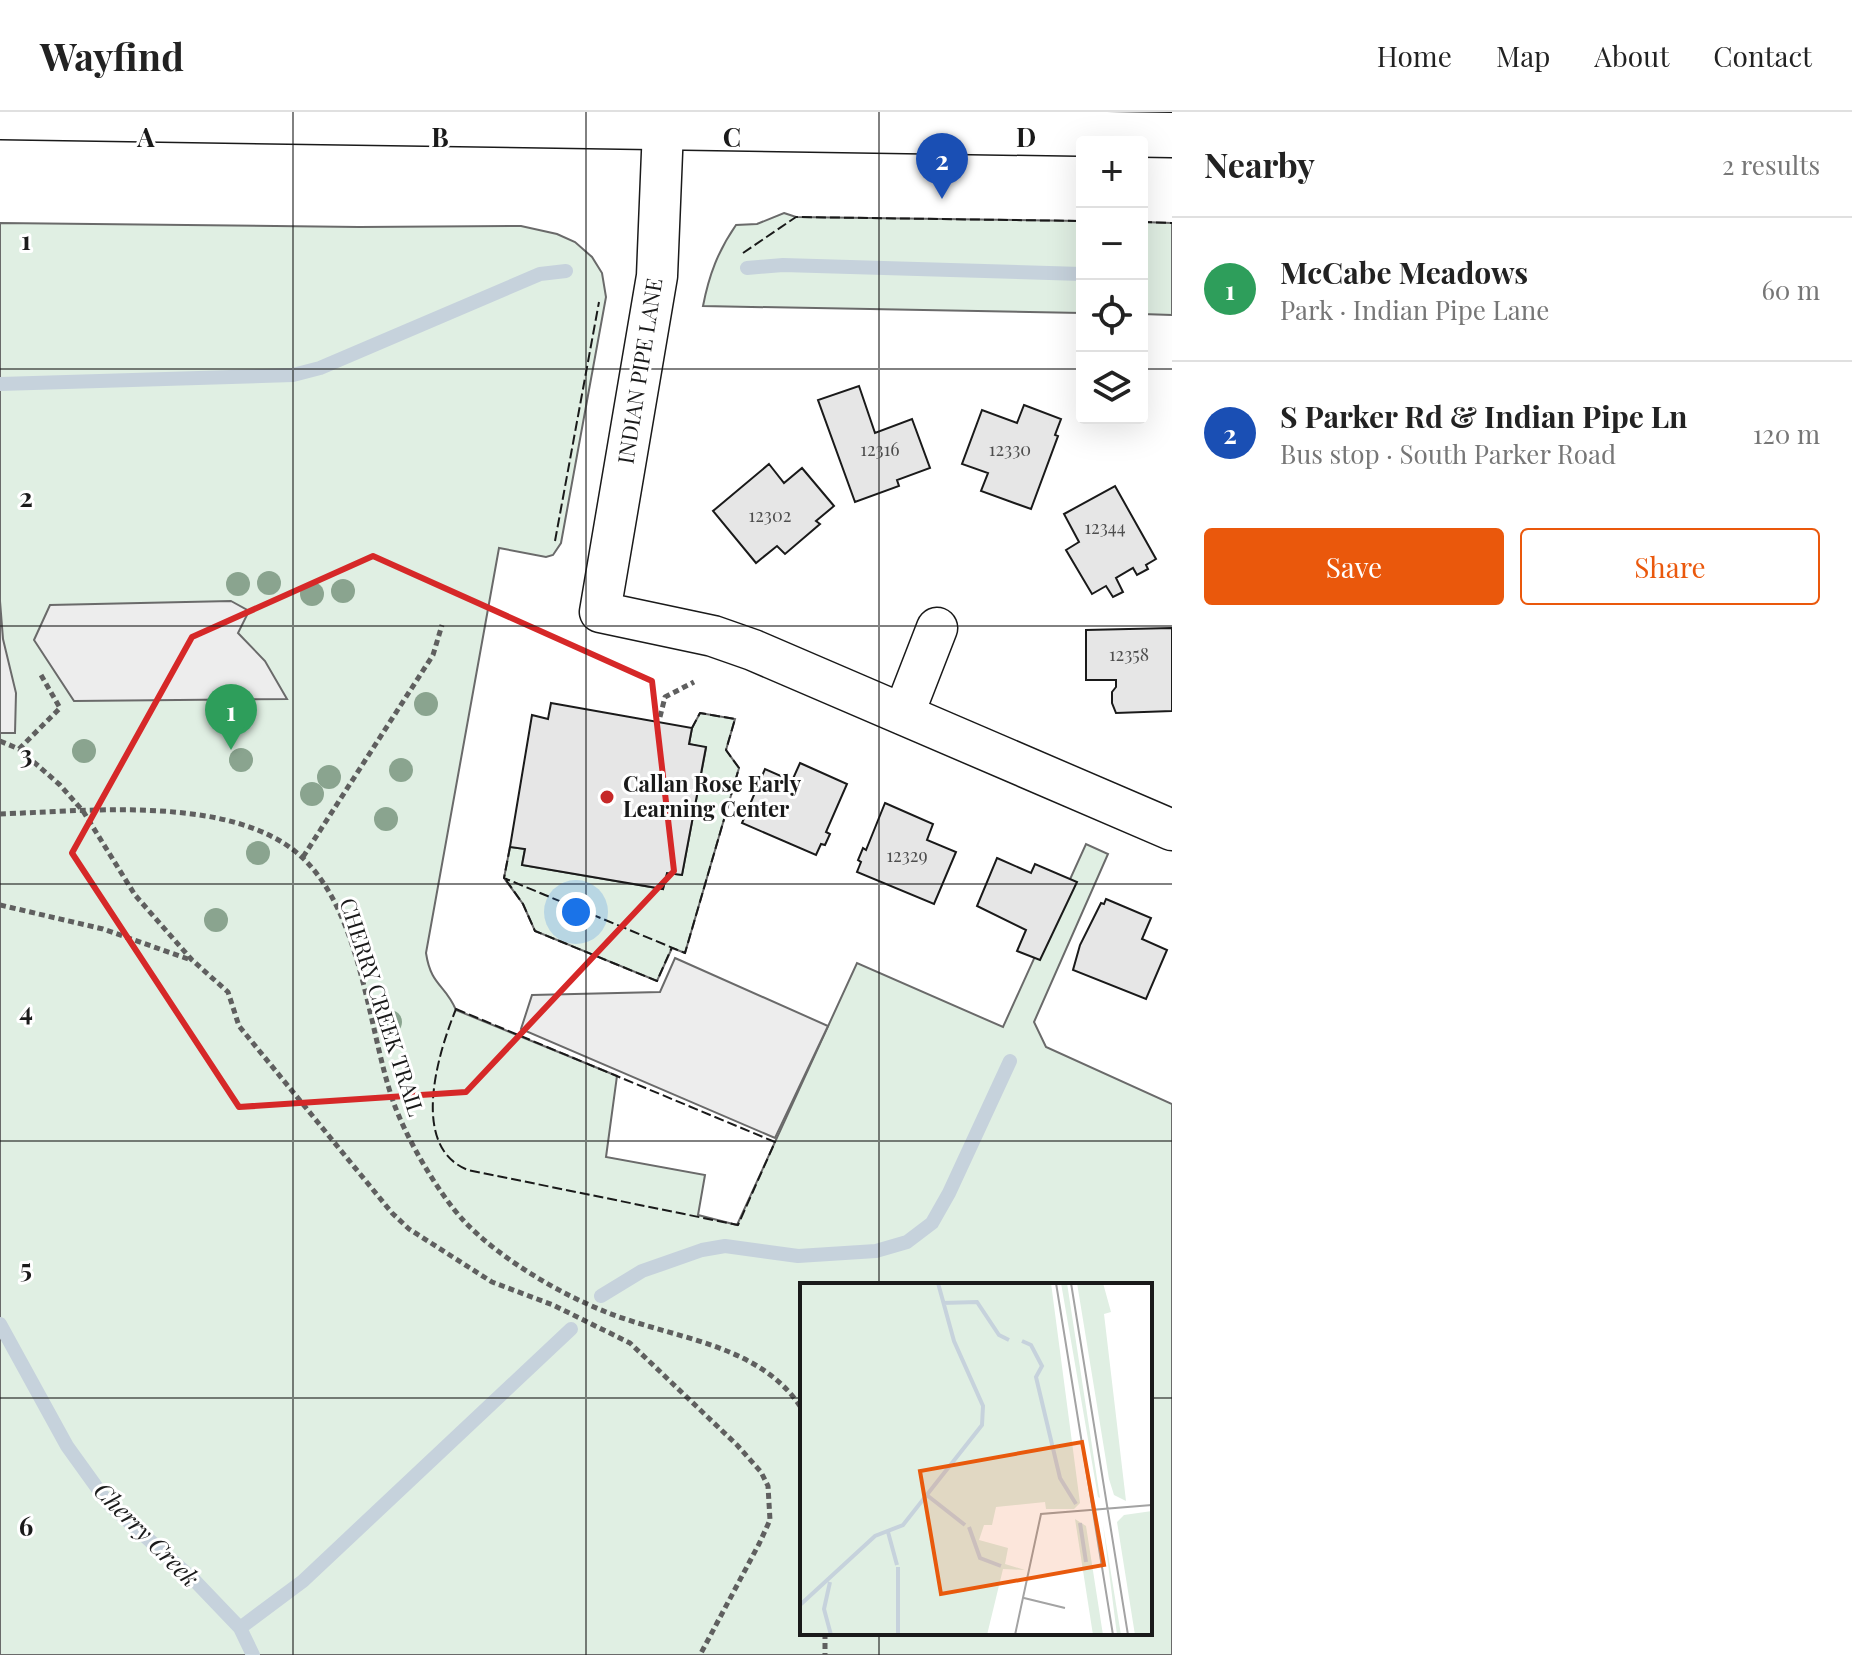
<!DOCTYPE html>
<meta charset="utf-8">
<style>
:root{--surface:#fff;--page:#f2f2f2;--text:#222;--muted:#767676;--line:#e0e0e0;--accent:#ea580c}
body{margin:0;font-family:"Playfair Display",serif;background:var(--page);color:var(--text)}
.controls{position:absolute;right:24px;top:24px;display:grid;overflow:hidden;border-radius:8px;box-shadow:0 8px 32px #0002}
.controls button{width:72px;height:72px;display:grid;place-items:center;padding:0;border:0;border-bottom:2px solid var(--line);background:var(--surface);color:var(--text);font:40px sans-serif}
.you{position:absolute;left:576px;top:800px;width:28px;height:28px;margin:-20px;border:6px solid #fff;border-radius:50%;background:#1a73e8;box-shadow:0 0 0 12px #1a73e833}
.badge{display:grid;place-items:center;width:52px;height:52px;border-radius:50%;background:var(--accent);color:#fff;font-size:26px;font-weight:700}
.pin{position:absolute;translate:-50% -66px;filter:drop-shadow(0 2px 4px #0008)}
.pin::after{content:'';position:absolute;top:42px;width:28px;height:24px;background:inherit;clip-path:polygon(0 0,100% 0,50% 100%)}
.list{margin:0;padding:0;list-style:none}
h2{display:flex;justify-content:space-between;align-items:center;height:104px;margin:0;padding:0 32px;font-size:34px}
h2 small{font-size:26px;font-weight:400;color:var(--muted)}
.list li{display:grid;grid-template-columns:52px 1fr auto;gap:24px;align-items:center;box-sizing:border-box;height:144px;padding:0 32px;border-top:2px solid var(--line)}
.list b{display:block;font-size:30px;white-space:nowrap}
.list p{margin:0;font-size:26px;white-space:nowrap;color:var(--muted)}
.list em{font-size:26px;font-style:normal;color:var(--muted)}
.actions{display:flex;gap:16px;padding:24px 32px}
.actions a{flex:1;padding:18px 0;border:2px solid var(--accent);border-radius:8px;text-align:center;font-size:28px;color:var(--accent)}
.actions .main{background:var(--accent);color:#fff}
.icon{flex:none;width:44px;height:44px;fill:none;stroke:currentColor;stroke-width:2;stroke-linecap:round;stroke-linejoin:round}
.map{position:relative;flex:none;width:1172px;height:1543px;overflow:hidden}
header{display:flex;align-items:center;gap:48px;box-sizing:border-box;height:112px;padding:0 40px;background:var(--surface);border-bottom:2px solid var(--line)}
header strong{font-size:38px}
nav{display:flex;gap:44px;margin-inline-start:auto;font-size:28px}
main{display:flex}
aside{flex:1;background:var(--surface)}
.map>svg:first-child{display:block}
.green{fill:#e0efe3;stroke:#6a6a6a;stroke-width:2;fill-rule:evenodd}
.parking{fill:#ededed;stroke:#6a6a6a;stroke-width:2}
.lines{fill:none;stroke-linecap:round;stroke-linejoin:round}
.stream{stroke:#c6d2dc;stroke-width:14}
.building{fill:#e6e6e6;stroke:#1a1a1a;stroke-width:2}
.minor-casing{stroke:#1a1a1a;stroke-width:43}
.trunk-casing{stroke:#1a1a1a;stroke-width:47}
.path{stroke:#5f5f5f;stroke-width:5;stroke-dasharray:6 4;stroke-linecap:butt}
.minor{stroke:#fff;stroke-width:40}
.trunk{stroke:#fff;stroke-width:44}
.fence{stroke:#1a1a1a;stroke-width:2;stroke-dasharray:10 4;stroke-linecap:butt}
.tree{fill:#8aa48f}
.marked{fill:none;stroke:#d62828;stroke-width:6;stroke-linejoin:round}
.grid{fill:none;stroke:#1a1a1a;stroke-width:2;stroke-opacity:0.55}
.poi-dot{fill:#c62828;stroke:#fff;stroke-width:3}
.labels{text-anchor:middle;stroke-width:6;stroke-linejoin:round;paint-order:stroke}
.number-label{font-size:18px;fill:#4d4d4d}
.street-label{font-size:22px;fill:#1a1a1a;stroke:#fff}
.poi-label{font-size:22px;font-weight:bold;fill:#1a1a1a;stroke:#fff;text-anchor:start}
.water-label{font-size:24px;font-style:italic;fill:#1a1a1a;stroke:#fff}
.inset-river{fill:none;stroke:#c6d2dc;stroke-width:4}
.inset-road{fill:none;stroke:#a3a3a3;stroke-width:2}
.view{fill:#e8590c;fill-opacity:0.15;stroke:#e8590c;stroke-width:4}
.inset-edge{fill:none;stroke:#1a1a1a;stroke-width:4}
.grid-label{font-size:26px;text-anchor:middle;font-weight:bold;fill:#1a1a1a;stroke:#fff;stroke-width:6;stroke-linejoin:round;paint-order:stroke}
</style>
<header>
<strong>Wayfind</strong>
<nav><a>Home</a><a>Map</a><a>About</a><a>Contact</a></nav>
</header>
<main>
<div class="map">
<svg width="1172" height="1543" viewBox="0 0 1172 1543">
<rect width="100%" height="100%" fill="#fff"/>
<!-- green -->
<path class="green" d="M784 101 796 105 1082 109V201L703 194C709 163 718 139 736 113L757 112Z
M1142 110 1172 111V203L1142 202Z
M0 111 359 115 521 114 557 122 575 130 592 145 602 161 606 185 561 431 553 443 546 445 499 436 426 841C431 874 445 872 456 898L617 964 606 1045 705 1063 698 1103 737 1113 857 851 1003 915 1086 732 1108 742 1034 910 1046 935 1172 992V1543H0ZM802 1173H1150V1521H802Z
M700 601 735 607 726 638 739 656 685 841 672 836 657 869 535 819 523 792 504 766 510 735 525 737 522 753 663 777 667 761 682 763 706 636 689 632 692 616Z"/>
<!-- parking -->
<path class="parking" d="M0 489 3 527 16 581 15 621H0Z
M231 489 249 499 238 521 265 549 287 587 74 589 34 528 50 493Z
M675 846 828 914 775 1026 521 917 532 883 660 880Z"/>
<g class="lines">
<!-- stream -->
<path class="stream" d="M747 156 783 153 1082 162
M0 272 293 263 320 256 540 162 566 159
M601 1184 642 1159 702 1138 725 1134 798 1144 876 1139 907 1130 932 1111 949 1081 1010 949
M0 1212 67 1334 108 1391 196 1470 240 1516 253 1543
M240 1516 303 1469 571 1217"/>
</g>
<!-- building -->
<path class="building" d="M859 274 875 321 912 307 930 356 897 368 899 374 855 390 818 288Z
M1024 293 1061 307 1055 323 1058 324 1031 397 981 379 988 361 962 352 982 298 1017 311Z
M769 352 784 371 802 356 834 394 816 409 820 412 785 442 777 434 756 451 713 399Z
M1115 374 1156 447 1146 453 1148 457 1137 463 1133 456 1116 466 1123 480 1113 485 1106 474 1092 482 1066 438 1079 430 1064 402Z
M1172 516V599L1116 601 1112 591V580L1116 575V568H1086V518Z
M551 591 692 616 689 632 706 635 682 763 667 761 663 777 522 753 525 737 510 735 532 603 548 607Z
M800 651 847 672 826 720 830 722 825 733 821 732 816 743 742 711 765 657 792 669Z
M885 691 933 712 927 728 956 740 934 792 857 760 861 750 858 748 863 736 866 738Z
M997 746 1031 761 1035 752 1077 770 1040 848 1017 839 1026 818 977 794Z
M1106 787 1151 806 1142 827 1167 838 1146 887 1073 858 1080 833 1101 791 1104 792Z"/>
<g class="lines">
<!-- minor casing -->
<g class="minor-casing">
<path id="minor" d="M663 16 657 164 600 500 713 524 753 538 1172 718
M904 601 937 516"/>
</g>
<!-- trunk casing -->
<g class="trunk-casing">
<path id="trunk" d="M0 5 1172 23"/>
</g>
<!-- path -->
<path class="path" d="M660 605 665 585 694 570
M0 629 19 637 60 673 83 699 135 783 192 848 228 880 239 914 392 1101 409 1117 492 1170 553 1193 630 1231 737 1333 761 1360 768 1374 770 1408 759 1432 700 1543
M19 637 60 596 41 563
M0 702C84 699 212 685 285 732 361 781 366 911 393 989 406 1026 438 1081 464 1109 499 1146 558 1181 606 1200 673 1227 760 1231 802 1297
M303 745 433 543 442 513
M0 793 103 817 191 848
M825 1521V1543"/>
<!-- minor -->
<use href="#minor" class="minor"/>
<!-- trunk -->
<use href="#trunk" class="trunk"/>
<!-- fence -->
<path class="fence" d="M1142 110 1172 111
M743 141 796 105 1082 109
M555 429 599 190
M510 735 504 766 685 841 739 656 726 638 735 607 700 601 692 616
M506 768 523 792 535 819 657 869 672 835
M456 897 775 1030 738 1113 468 1058C409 1035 438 941 456 897Z"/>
</g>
<!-- trees -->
<g class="tree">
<circle cx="269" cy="471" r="12"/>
<circle cx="238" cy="472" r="12"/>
<circle cx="343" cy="479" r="12"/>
<circle cx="312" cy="482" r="12"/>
<circle cx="426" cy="592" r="12"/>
<circle cx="84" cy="639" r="12"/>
<circle cx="241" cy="648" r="12"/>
<circle cx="401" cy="658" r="12"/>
<circle cx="329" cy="665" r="12"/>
<circle cx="312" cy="682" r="12"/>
<circle cx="386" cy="707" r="12"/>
<circle cx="258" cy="741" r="12"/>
<circle cx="216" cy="808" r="12"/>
<circle cx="390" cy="910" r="12"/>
</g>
<!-- marked area -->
<path class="marked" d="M373 444 652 569 674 759 466 980 239 995 72 741 192 525Z"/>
<!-- grid -->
<path class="grid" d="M293 0V1543M586 0V1543M879 0V1173M0 257H1082M1142 257H1172M0 514H1172M0 772H1172M0 1029H1172M0 1286H802M1150 1286H1172M879 1521V1543"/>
<!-- markers -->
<circle class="poi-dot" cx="607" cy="685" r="8"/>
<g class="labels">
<!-- number labels -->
<g class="number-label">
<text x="880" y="344">12316</text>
<text x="1010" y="344">12330</text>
<text x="770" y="410">12302</text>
<text x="1105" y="422">12344</text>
<text x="1129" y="549">12358</text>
<text x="907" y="750">12329</text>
</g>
<!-- street labels -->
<g class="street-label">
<text transform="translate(640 259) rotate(-81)" y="8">INDIAN PIPE LANE</text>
<text transform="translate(382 895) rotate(72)" y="8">CHERRY CREEK TRAIL</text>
</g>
<!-- poi labels -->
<g class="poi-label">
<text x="623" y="680">Callan Rose Early<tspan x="623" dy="25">Learning Center</tspan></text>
</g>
<!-- water labels -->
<g class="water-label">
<text transform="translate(146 1423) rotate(45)" y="8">Cherry Creek</text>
</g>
</g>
<!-- overview -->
<g transform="translate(800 1171)">
<rect width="352" height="352" fill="#fff"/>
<path d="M0 0H251L280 220 274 226H246L245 219 196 224 192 242H184L179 257 208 265 205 281 225 287 203 286 187 352H0ZM261 0H267L300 215 298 214ZM277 0H303L311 29 304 31 326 218 314 212 309 196ZM352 228V352H335L317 239 324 232ZM275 236 286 243 303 352H293ZM303 241 310 284 321 352H317Z" fill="#e0efe3"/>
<path class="inset-river" d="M142 20 177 19 199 52 209 57M222 58 231 62 242 83 236 94 260 195 276 221M128 213 165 242M280 240 286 279M169 244 180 275 201 283M88 249 97 282M30 299 24 326 31 352M0 322 75 253 103 242 182 142 183 123 154 58 138 0M98 352V284"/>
<path class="inset-road" d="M256 0 313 352M271 0 328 352M224 315 265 325M215 352 241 231 352 222"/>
<path class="view" d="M282 159 304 282 141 311 120 188Z"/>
<rect width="352" height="352" class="inset-edge"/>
</g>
<g class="grid-label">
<text x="146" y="35">A</text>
<text x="440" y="35">B</text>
<text x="732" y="35">C</text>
<text x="1026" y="35">D</text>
<text x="26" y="138">1</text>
<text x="26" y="395">2</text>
<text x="26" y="652">3</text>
<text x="26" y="909">4</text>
<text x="26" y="1166">5</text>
<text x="26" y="1424">6</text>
</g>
</svg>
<div class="controls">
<button>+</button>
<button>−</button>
<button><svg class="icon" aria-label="locate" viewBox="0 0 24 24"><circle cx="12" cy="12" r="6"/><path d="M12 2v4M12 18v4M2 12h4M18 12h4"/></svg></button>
<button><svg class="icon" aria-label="layers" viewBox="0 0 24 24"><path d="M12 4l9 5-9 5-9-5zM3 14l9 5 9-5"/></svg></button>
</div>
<div class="you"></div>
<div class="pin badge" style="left:231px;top:638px;background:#2e9e5b">1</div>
<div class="pin badge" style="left:942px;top:87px;background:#1a4fb4">2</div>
</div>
<aside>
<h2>Nearby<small>2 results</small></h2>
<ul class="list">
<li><span class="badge" style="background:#2e9e5b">1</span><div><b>McCabe Meadows</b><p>Park · Indian Pipe Lane</p></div><em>60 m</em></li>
<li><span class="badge" style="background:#1a4fb4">2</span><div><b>S Parker Rd &amp; Indian Pipe Ln</b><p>Bus stop · South Parker Road</p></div><em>120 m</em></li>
</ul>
<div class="actions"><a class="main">Save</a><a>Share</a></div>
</aside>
</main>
